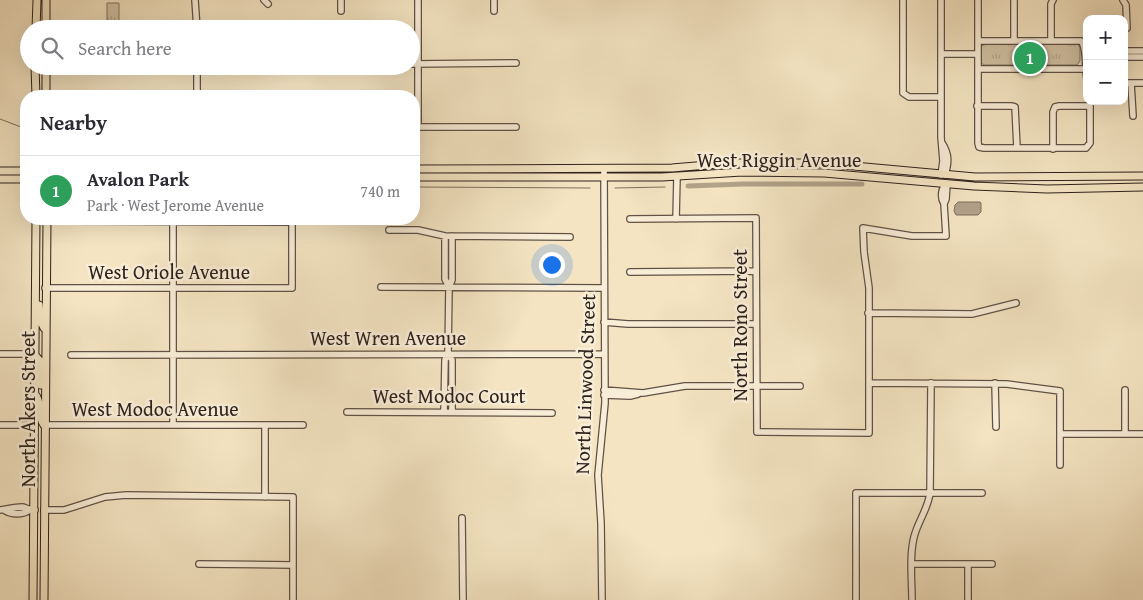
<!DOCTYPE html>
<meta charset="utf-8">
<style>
:root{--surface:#fff;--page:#f7f7f7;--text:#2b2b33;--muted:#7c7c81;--line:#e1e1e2;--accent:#8f2418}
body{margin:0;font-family:"Gentium Book Plus",serif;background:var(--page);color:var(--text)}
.controls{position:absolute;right:15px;top:15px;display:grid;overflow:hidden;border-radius:10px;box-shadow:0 5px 20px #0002}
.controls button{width:45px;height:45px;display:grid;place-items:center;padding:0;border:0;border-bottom:1px solid var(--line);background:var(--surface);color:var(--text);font:25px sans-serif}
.you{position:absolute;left:551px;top:264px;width:18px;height:18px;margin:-12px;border:4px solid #fff;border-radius:50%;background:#1a73e8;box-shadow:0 0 0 8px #1a73e833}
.badge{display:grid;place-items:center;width:32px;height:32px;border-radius:50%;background:var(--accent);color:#fff;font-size:16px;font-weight:700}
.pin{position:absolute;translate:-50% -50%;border:2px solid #fff;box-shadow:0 1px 5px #0006}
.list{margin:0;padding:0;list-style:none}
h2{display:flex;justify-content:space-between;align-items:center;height:65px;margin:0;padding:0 20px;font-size:21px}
h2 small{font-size:16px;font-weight:400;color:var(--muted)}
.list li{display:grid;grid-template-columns:32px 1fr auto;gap:15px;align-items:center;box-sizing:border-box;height:70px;padding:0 20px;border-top:1px solid var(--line)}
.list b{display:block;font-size:19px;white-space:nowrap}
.list p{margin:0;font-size:16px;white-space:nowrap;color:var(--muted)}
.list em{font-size:16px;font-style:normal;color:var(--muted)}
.icon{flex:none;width:28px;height:28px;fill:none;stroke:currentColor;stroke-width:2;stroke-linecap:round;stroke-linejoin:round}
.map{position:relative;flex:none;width:1143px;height:600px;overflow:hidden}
.search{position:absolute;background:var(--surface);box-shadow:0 5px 20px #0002;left:20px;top:20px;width:400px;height:55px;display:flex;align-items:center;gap:12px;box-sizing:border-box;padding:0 18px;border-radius:28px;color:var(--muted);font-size:19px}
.panel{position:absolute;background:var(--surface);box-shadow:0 5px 20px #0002;left:20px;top:90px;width:400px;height:135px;border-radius:20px}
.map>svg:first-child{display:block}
.grass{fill:url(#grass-tufts);stroke:#807262}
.water{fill:#b1a28a;stroke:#7d6f5e}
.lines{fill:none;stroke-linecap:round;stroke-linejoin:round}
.stream{stroke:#7d6f5e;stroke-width:1}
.canal{stroke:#b1a28a;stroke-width:5}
.minor-casing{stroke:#605246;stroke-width:8}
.major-casing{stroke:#2e221d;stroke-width:9}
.minor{stroke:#f8edd7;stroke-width:5.5}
.major{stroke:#f4e4c2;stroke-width:7}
.labels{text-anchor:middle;stroke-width:5;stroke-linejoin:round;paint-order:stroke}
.street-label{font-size:20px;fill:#2e221d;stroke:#f8edd7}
</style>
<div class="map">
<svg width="1143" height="600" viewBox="0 0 1143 600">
<defs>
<pattern id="grass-tufts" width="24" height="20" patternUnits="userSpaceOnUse" patternTransform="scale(1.25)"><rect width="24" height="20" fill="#d2c3a6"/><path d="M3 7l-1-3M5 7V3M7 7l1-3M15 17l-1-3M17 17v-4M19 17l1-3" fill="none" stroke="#b5a78e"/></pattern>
</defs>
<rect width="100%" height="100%" fill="#f4e4c2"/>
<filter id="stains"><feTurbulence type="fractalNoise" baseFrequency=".004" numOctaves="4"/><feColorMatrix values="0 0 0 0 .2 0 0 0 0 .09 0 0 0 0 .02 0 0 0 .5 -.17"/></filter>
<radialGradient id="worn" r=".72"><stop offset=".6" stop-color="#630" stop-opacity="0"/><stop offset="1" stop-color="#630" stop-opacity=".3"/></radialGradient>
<!-- grass -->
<path class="grass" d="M107 3H119V29H107Z
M985 44H1077L1080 47V61L1077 65H984L980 62V47Z"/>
<!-- water -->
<path class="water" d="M958 202H980L981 203V212L978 215H956L954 211 955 205Z"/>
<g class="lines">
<!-- stream -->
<path class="stream" d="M0 119 21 127
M414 187 590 188
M615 188 665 187"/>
<!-- canal -->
<path class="canal" d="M688 186 744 184H862"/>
<!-- minor casing -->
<g class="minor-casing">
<path id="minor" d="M195 0 197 29
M264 0 268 4
M341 0V11
M418 0V127
M494 0V11
M903 0V93L909 97H941
M978 0V143L979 147 984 148H1086L1090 143V101
M1123 0 1126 5 1127 28
M1014 40V0
M1051 40V4L1053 0
M978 41H1081C1087 47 1085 69 1087 79
M1124 51H1143
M941 54H977
M1124 57H1143
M411 64 516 63
M197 69 266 68 288 66
M978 69H1085
M1124 83H1143
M1131 83 1133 116
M197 96V66
M977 106H1011L1015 107 1017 148
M414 127H516
M942 143C949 154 949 162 945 175
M1053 149V112L1055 107 1059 106H1090
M941 175 943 161 941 137V0
M944 204C940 197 941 191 945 184
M630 219 756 218 757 432 869 433V288L864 252 863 228 912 236H946L944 204 946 199 947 184
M676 219 677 177
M74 221 292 222
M173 221V425
M389 230H418L445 236 570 237
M445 236V279L449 287
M630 272 756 271
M381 287 604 288
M45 288H292V219
M868 313 972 314 1016 303
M604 322 628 324H756
M0 354H34
M448 354 452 360V412
M71 355 604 354
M869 383 1007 384 1060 391V465
M995 383 996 427
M604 390 643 393 685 386H800
M604 395 630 396 638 394
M347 412 552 413
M444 412 445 360 448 354 449 287 452 280V236
M0 425H34
M44 425H303
M1060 434H1143
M1125 434V390
M265 497V425
M0 510C8 509 14 507 22 507 27 508 29 510 35 510
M4 510C11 515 23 515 30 510
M44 510H64L105 497 126 495 293 497V600
M462 518 463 600
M199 564 293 565
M912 564H992
M968 564V600
M602 600 601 523 598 475 605 403 604 169
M856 600V493H982
M912 600C912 580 909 557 914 537 918 521 928 509 930 493L931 383"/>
</g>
<!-- major casing -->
<g class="major-casing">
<path id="major" d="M46 0V29
M36 29 37 0
M35 66 36 96
M46 66V96
M414 169 672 168 731 163H821L975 177 1143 176
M0 171H26
M414 177H662L742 172 824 173 974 186 1047 189 1143 187
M0 179H26
M39 305 40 320 44 328
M34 354 40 361 41 385
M35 394C43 404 36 414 44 425
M33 600 36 219
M44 600 47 219"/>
</g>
<!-- minor -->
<use href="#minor" class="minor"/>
<!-- major -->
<use href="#major" class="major"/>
</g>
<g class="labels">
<!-- street labels -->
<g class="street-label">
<text x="779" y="167">West Riggin Avenue</text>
<text x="169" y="279">West Oriole Avenue</text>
<text transform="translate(740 325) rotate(-90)" y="7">North Rono Street</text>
<text x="388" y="345">West Wren Avenue</text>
<text transform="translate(585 384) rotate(-88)" y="7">North Linwood Street</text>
<text x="449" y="403">West Modoc Court</text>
<text transform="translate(28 409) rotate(-90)" y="7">North Akers Street</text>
<text x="155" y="416">West Modoc Avenue</text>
</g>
</g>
<rect width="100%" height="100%" filter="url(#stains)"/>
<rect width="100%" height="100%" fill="url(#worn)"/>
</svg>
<div class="controls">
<button>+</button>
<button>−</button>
</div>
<div class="you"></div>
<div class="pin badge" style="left:1030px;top:58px;background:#2e9e5b">1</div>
<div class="search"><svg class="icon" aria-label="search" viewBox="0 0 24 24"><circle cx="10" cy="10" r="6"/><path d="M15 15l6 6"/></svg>Search here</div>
<section class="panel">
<h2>Nearby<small></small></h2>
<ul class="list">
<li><span class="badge" style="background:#2e9e5b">1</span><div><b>Avalon Park</b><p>Park · West Jerome Avenue</p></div><em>740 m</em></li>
</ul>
</section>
</div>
